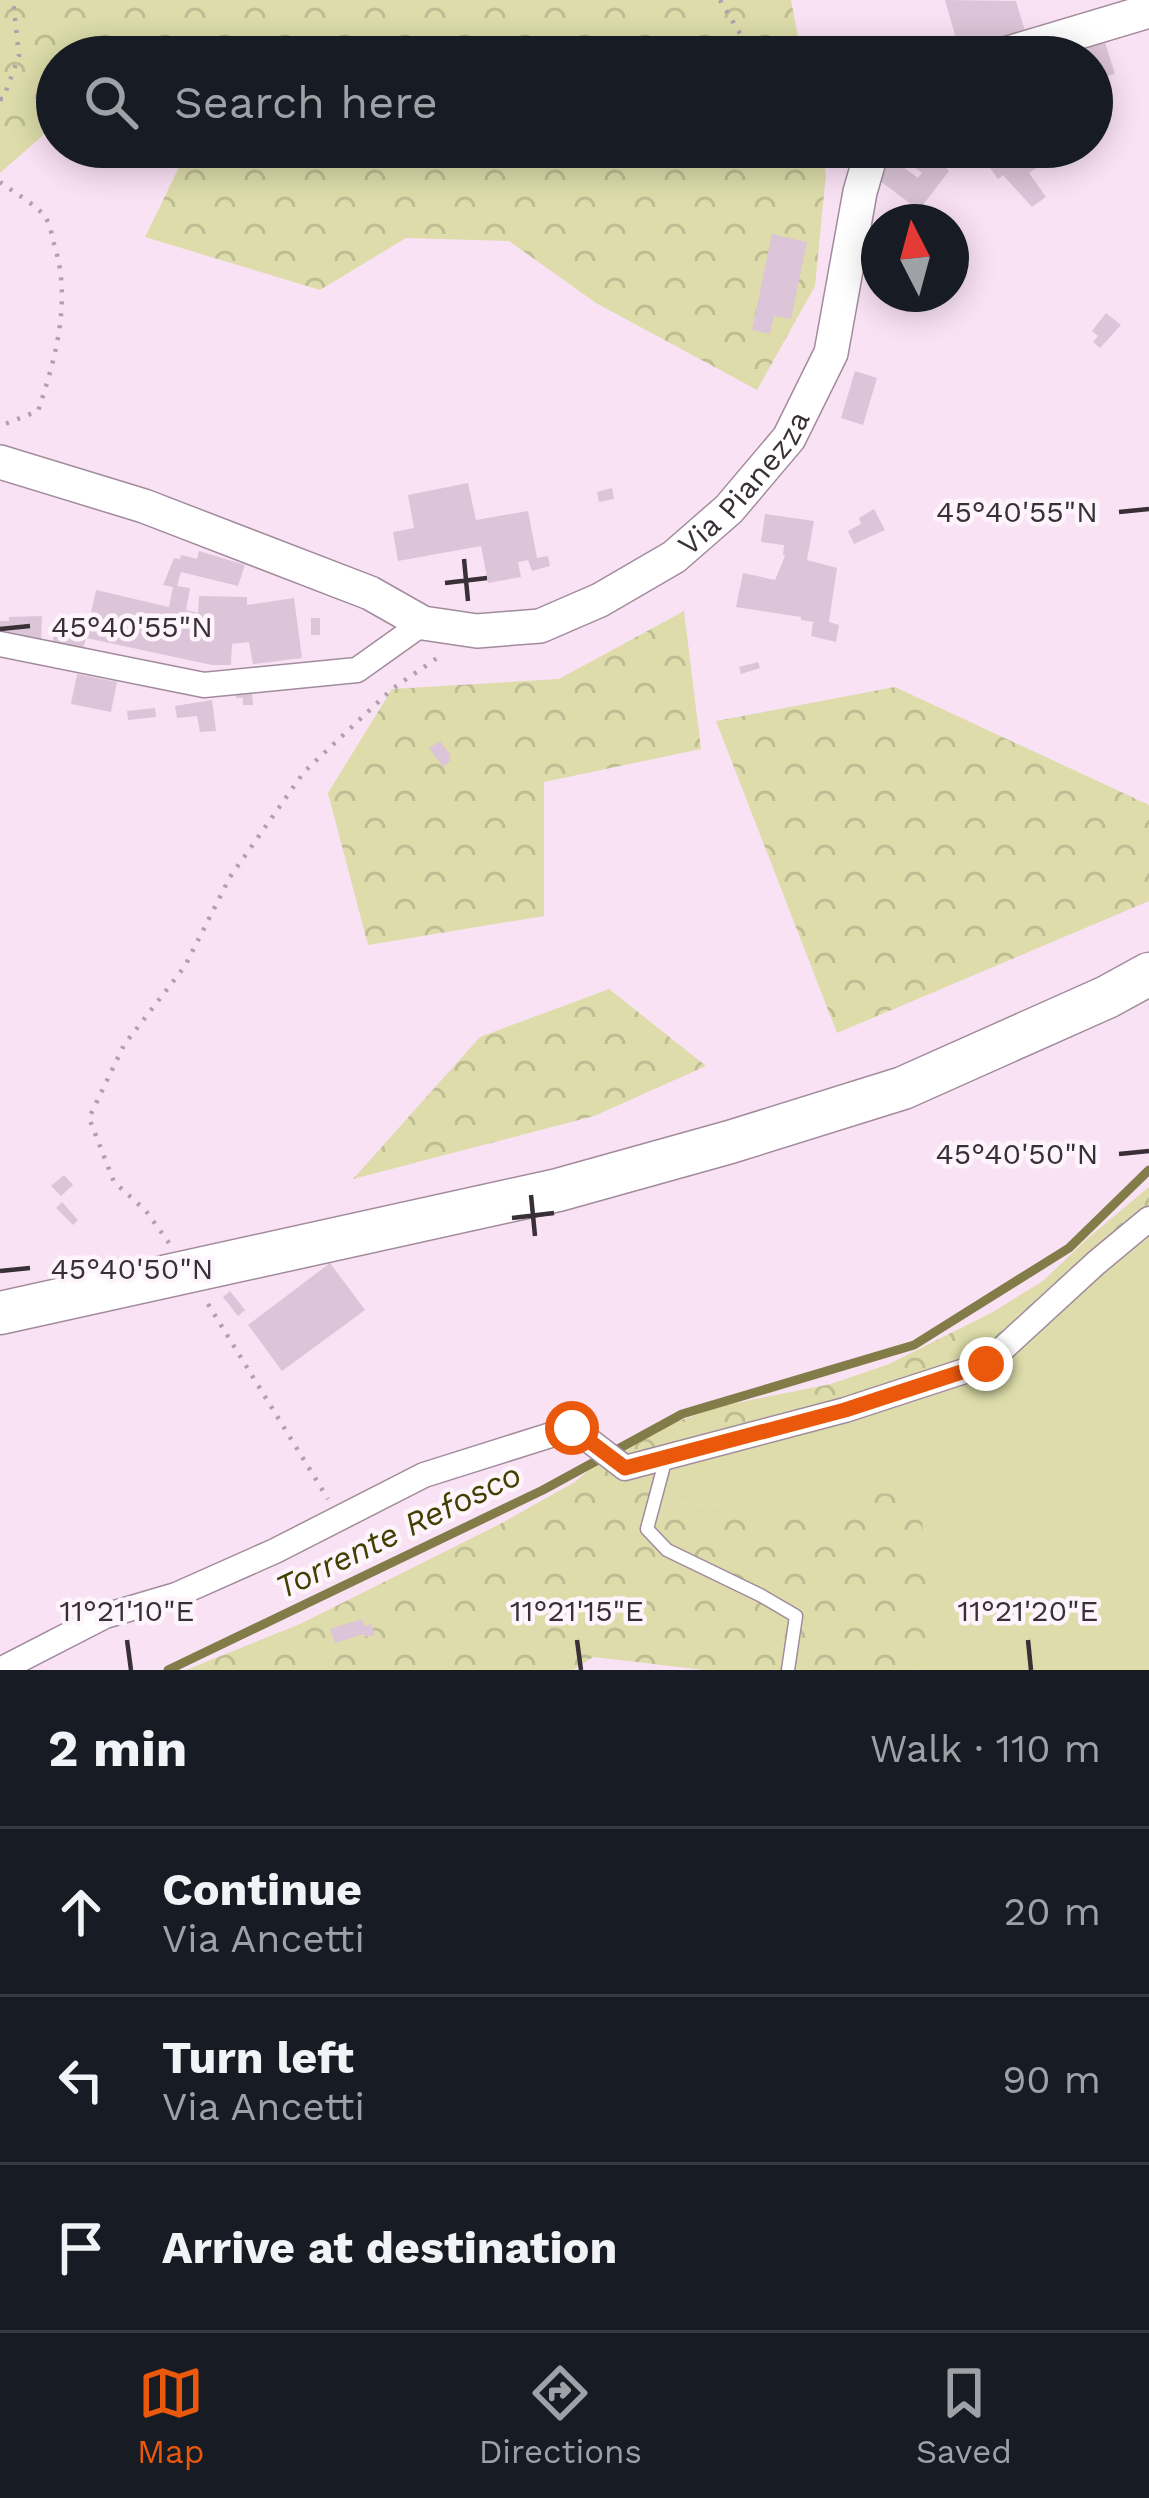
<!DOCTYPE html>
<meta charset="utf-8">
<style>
:root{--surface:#171b24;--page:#242831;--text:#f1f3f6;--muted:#9ea1a6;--line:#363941;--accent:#ea580c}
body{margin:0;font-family:"Work Sans",sans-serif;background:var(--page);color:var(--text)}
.compass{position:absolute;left:861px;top:204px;width:108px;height:108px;border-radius:50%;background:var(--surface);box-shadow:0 6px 30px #0003;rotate:354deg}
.stop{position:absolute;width:36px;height:36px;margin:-27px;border:9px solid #ea580c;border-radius:50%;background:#fff}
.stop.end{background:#ea580c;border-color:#fff;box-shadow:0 3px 12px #0008}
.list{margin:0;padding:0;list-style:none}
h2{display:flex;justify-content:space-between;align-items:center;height:156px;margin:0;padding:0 48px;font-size:51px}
h2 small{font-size:39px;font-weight:400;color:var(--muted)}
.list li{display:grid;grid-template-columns:78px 1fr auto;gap:36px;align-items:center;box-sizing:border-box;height:168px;padding:0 48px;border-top:3px solid var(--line)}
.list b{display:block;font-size:45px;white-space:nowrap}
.list p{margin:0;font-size:39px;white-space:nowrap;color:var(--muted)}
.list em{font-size:39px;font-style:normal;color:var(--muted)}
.icon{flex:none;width:66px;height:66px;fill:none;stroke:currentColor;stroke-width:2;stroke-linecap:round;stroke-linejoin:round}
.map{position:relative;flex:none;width:1149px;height:1670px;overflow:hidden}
.search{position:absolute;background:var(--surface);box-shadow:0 6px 30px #0003;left:36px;right:36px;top:36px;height:132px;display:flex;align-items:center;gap:30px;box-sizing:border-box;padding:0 42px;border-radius:66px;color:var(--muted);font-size:45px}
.sheet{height:660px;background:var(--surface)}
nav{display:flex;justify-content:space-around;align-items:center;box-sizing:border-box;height:168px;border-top:3px solid var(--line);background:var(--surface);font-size:33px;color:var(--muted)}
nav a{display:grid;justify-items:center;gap:6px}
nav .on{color:var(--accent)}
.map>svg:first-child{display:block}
.green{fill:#dddcaa}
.forest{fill:url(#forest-crowns)}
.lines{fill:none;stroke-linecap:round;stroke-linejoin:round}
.stream{stroke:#827c49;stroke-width:9}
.building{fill:#dcc5d8}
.lane-casing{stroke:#a18b9d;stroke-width:15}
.street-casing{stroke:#a18b9d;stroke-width:27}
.secondary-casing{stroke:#a18b9d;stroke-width:36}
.highway-casing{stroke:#a18b9d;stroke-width:45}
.path{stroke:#b19fae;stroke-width:4.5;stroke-dasharray:3 9;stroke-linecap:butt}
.lane{stroke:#fff;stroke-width:12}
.street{stroke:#fff;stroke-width:24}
.secondary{stroke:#fff;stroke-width:33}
.highway{stroke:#fff;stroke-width:42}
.route{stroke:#ea580c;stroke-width:15}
.ticks{fill:none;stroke:#382f37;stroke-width:4.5}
.labels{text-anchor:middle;stroke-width:9;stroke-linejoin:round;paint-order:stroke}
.street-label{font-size:30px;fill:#382f37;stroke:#fef4fc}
.water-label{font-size:33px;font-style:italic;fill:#433f00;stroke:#fef4fc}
.ticks-label{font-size:30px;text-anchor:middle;fill:#382f37;stroke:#fef4fc;stroke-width:9;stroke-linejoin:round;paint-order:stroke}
</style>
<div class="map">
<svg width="1149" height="1670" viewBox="0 0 1149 1670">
<defs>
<pattern id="forest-crowns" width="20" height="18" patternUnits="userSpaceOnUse" patternTransform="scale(3)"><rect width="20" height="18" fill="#dddcaa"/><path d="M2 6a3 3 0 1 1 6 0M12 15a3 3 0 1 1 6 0" fill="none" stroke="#bebd93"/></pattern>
</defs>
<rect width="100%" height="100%" fill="#fae2f5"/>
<!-- green -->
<path class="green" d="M1149 1218V1670H920L913 1668 861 1493 811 1519 744 1507 671 1503 659 1470 677 1447 805 1405 850 1401Z"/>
<!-- forest -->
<path class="forest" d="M0 0H791L802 57H57V123L0 173Z
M189 147H820L826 174 815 286 757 390 596 303 509 241 406 238 320 290 145 237Z
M684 611 701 749 544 782V916L368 945 328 793 392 689 559 679Z
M895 687 1149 805V901L837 1033 716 721Z
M609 989 706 1066 594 1116 353 1179 480 1037Z
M1149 1187V1218L971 1368 850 1401 805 1405 677 1446 659 1470 672 1503 744 1507 811 1519 861 1493 901 1494 922 1520 934 1630 913 1667 920 1670H704L593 1657 573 1670H186L300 1624 500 1524 575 1482 605 1456 676 1422 721 1406 831 1384 889 1364 991 1313 1043 1281 1089 1237Z"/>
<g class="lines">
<!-- stream -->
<path class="stream" d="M168 1670 543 1490 682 1414 914 1345 1069 1248 1149 1170"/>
</g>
<!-- building -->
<path class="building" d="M945 0 1016 1 1027 38 961 56Z
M1104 39 1115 74 1094 80 1092 57H1075L1072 49Z
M910 147H924L949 171 919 210 876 178 894 160 918 178 922 173 900 157Z
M975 147H1030L1036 150 1045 147 1048 153 1052 151 1054 156 1029 173 1046 197 1032 207 1003 175 998 179Z
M772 234 807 242 791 319 774 316 770 334 752 330Z
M1106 313 1121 325 1100 348 1093 342 1098 336 1092 331Z
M855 371 877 378 863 425 841 418Z
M468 483 476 520 528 511 537 558 548 556 550 566 532 571 528 560 518 562 521 577 488 583 481 546 398 561 393 532 414 528 408 495Z
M612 488 614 499 599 502 597 492Z
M874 509 885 530 854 544 848 531 861 524 859 518Z
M765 514 814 521 807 560 837 568 829 622 839 625 836 642 811 636 813 622 801 620V617L736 607 743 573 775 580 785 556 783 555 784 545 761 542Z
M199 551 245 565 238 586 181 572 177 586 190 588 186 610 198 613 199 596 247 597V605L294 598 302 658 253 664 249 642 232 644 231 665H212L86 638 83 650 52 644 58 616 89 622 96 590 169 607 173 587 163 585 174 558 180 559 181 555 197 559Z
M42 616 41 640 8 636V633L0 632V621H9V617Z
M311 618H320V635H311Z
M758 662 760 668 741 674 739 667Z
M77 674 117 682 111 712 71 704Z
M252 691 253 705H243V698H236V692Z
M212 700 216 731 200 732 197 716 177 718 175 706Z
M155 708 156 717 128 720 127 711Z
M440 741 451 756 449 758 451 760 443 767 429 748Z
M64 1175 73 1185 61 1196 51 1186Z
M62 1202 78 1220 73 1225 56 1208Z
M330 1263 365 1310 282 1371 248 1325Z
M230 1291 245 1310 238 1316 223 1297Z
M362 1619 365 1626 371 1624 375 1635 365 1637 364 1634 335 1643 330 1629Z"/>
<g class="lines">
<!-- lane casing -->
<g class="lane-casing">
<path id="lane" d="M666 1458 647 1529 667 1550 760 1595 796 1616 788 1670"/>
</g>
<!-- street casing -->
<g class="street-casing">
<path id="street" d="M0 644 204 685 357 670 423 623
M0 1670 105 1616 176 1595 275 1551 424 1475 573 1428 625 1468 845 1410 986 1364 1096 1263 1149 1219"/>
</g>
<!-- secondary casing -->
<g class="secondary-casing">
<g id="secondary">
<path d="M995 57 1149 11"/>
<path id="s1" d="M0 462 144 506 370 593 423 623 477 631 540 626 600 600 674 557 729 509 789 438 831 353 860 192 873 147"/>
</g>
</g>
<!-- highway casing -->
<g class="highway-casing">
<path id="highway" d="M0 1313 558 1190 730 1142 903 1088 1107 997 1149 974"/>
</g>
<!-- path -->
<path class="path" d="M720 0 754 57
M0 99H3L19 56 13 0
M0 182C12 191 38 206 45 217 50 223 52 236 54 244 72 300 56 357 38 411L0 426
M169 1243 146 1211 114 1182 89 1118 124 1045 185 966 230 877 304 772 392 689 440 656
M208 1304 328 1499"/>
<!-- lane -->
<use href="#lane" class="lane"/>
<!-- street -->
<use href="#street" class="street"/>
<!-- secondary -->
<use href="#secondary" class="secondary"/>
<!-- highway -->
<use href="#highway" class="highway"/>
</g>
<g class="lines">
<!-- route -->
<path class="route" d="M572 1428 625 1468 845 1410 986 1364"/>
</g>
<!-- ticks -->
<path class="ticks" d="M1119 512 1149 509M464 559 468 601M445 583 487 578M0 629 30 626M1119 1154 1149 1151M531 1195 535 1236M512 1218 554 1213M0 1271 30 1268M127 1640 131 1670M577 1640 581 1670M1028 1640 1031 1670"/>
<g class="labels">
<!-- street labels -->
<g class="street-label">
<text dy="10" stroke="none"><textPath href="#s1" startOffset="825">Via Pianezza</textPath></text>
</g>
<!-- water labels -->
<g class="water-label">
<text transform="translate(398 1530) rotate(-26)" y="12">Torrente Refosco</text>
</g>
</g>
<g class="ticks-label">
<text x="1017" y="522">45°40'55"N</text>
<text x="132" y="637">45°40'55"N</text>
<text x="1017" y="1164">45°40'50"N</text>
<text x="132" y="1279">45°40'50"N</text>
<text x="127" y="1621">11°21'10"E</text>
<text x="577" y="1621">11°21'15"E</text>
<text x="1028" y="1621">11°21'20"E</text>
</g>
</svg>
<svg class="compass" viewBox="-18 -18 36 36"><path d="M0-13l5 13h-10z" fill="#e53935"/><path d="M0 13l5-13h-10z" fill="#9ea1a6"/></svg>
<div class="stop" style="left:572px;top:1428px"></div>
<div class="stop end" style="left:986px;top:1364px"></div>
<div class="search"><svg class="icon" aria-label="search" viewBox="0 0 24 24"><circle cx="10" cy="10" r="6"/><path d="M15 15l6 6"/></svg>Search here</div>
</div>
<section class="sheet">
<h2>2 min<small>Walk · 110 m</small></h2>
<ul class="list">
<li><svg class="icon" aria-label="ahead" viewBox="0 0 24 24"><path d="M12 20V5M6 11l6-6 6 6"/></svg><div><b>Continue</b><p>Via Ancetti</p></div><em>20 m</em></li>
<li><svg class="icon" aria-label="left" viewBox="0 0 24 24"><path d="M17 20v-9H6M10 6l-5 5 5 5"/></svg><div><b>Turn left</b><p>Via Ancetti</p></div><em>90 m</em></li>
<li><svg class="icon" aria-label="arrive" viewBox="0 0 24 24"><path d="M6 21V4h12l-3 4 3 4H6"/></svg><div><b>Arrive at destination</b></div></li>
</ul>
</section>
<nav>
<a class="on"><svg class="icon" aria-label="map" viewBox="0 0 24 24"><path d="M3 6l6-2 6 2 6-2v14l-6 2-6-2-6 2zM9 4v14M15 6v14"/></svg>Map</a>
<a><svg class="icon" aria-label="directions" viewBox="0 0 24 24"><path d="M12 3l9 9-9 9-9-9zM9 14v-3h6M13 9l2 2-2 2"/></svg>Directions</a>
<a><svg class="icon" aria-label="saved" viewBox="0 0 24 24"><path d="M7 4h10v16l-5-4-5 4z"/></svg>Saved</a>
</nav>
